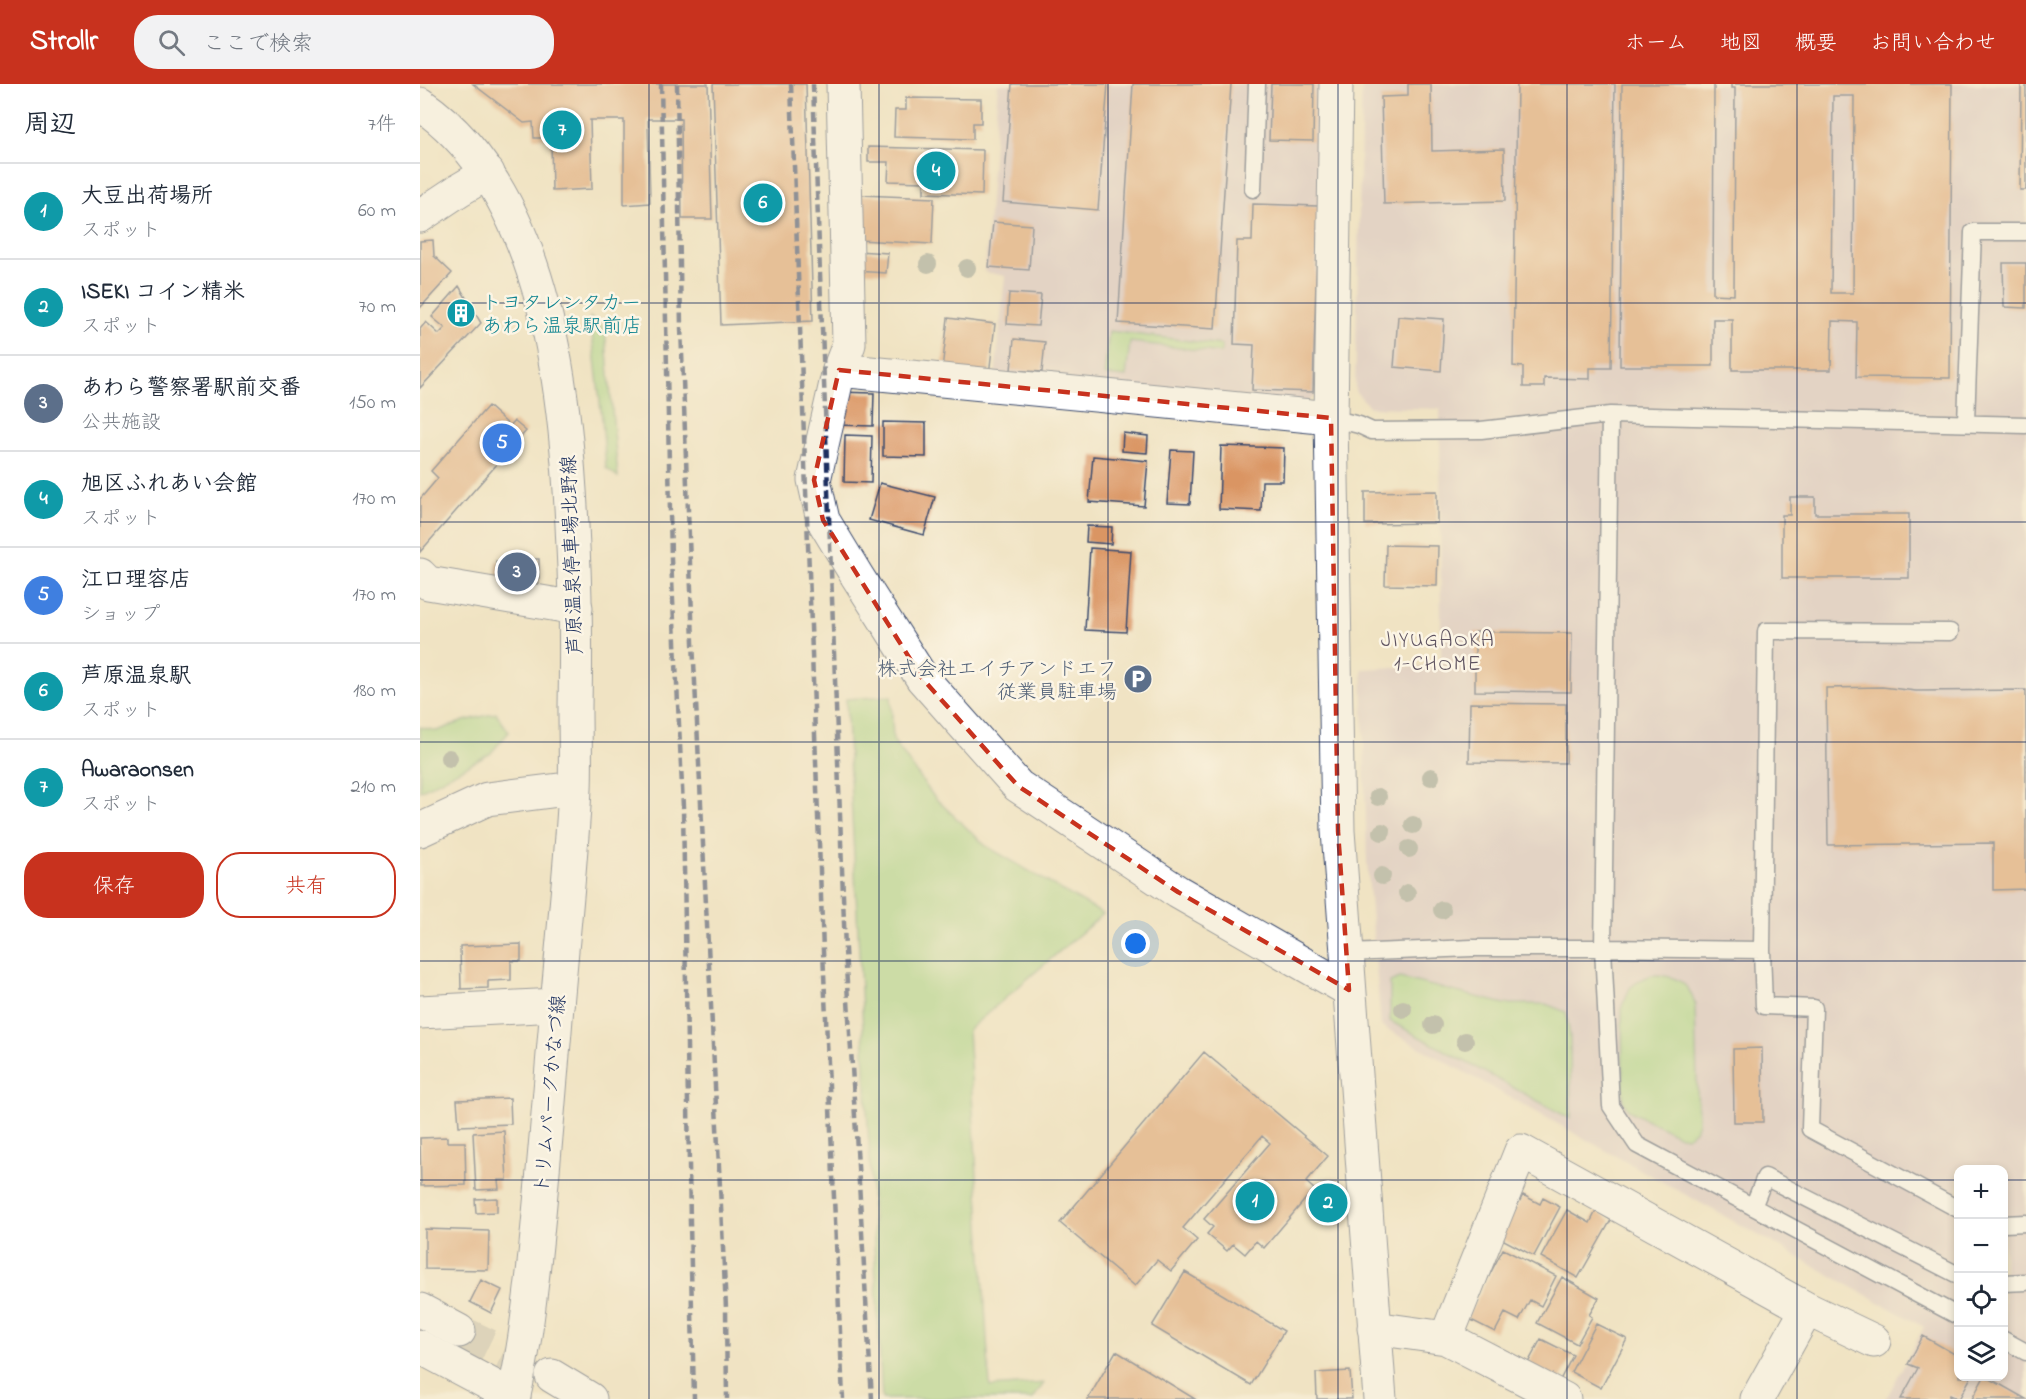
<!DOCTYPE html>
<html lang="ja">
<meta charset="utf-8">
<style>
:root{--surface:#fff;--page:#f2f2f3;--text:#1f2937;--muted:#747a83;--line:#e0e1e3;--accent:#c8321e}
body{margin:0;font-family:"Indie Flower","Klee One",sans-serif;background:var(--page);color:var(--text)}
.controls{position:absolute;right:18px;bottom:18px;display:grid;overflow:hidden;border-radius:12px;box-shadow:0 3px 9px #0003}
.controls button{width:54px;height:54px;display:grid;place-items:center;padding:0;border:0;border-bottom:2px solid var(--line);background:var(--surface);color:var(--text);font:30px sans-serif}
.you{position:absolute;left:716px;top:860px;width:21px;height:21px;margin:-15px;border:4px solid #fff;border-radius:50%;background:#1a73e8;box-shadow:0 0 0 9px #1a73e833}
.badge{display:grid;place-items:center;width:39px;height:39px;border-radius:50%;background:var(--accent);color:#fff;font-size:20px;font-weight:700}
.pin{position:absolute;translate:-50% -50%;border:3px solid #fff;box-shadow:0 2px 6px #0006}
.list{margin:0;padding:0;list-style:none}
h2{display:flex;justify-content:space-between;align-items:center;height:78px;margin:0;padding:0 24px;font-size:26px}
h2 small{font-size:20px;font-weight:400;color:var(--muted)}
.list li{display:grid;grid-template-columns:39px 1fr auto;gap:18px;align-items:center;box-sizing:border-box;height:96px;padding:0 24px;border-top:2px solid var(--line)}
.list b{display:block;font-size:22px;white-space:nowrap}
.list p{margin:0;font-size:20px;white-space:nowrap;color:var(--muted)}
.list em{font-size:20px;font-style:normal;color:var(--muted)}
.actions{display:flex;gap:12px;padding:18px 24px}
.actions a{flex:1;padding:14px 0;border:2px solid var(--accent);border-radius:24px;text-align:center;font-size:21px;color:var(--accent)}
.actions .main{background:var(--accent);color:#fff}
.icon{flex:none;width:33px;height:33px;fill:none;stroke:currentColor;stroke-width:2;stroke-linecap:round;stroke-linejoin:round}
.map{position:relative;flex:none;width:1606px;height:1315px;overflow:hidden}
header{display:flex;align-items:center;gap:36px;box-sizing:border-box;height:84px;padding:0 30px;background:var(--accent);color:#fff}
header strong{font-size:28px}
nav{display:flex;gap:33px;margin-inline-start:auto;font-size:21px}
.search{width:420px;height:54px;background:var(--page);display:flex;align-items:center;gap:15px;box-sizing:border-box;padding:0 21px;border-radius:24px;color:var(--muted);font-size:22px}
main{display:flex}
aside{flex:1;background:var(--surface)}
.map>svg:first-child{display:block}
.industrial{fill:#d2bec5;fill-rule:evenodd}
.green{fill:#a0d383;stroke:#5e8170;stroke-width:1.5}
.building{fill:#da9563;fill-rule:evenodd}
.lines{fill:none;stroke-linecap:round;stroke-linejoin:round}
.secondary-tunnel{stroke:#c5bfaf;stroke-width:33;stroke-dasharray:33 16;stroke-linecap:butt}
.lane-casing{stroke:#3b4a6d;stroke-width:19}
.street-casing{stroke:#3b4a6d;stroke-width:35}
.secondary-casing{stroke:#3b4a6d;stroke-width:35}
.lane{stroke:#fff;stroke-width:16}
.street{stroke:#fff;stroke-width:33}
.secondary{stroke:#fff;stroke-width:33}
.rail{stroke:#1b2f5e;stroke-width:4.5;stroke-dasharray:9 4.5;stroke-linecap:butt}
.tree{fill:#8d9790}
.marked{fill:none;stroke:#c8321e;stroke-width:4.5;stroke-dasharray:12 8;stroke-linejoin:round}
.grid{fill:none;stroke:#1b2f5e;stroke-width:1.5;stroke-opacity:0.55}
.labels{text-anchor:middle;stroke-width:5;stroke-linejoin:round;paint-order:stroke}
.culture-label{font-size:20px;fill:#0d838f;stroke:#fcf5e5;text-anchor:start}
.street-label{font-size:20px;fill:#1b2f5e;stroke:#fcf5e5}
.service-label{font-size:20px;fill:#4e5e75;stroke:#fcf5e5;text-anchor:end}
.neighbourhood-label{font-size:21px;letter-spacing:1.5px;fill:#5e5360;stroke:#fcf5e5}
</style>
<header>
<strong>Strollr</strong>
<div class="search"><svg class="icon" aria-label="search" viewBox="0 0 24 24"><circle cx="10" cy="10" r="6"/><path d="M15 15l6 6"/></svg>ここで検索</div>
<nav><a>ホーム</a><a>地図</a><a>概要</a><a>お問い合わせ</a></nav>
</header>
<main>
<aside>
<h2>周辺<small>7件</small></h2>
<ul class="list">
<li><span class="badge" style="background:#0f9aa8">1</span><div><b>大豆出荷場所</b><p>スポット</p></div><em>60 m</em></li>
<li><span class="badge" style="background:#0f9aa8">2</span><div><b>ISEKI コイン精米</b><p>スポット</p></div><em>70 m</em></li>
<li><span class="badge" style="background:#5c6f8a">3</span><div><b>あわら警察署駅前交番</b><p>公共施設</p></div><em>150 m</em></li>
<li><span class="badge" style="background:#0f9aa8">4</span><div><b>旭区ふれあい会館</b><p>スポット</p></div><em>170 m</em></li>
<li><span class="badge" style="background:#3f7fe0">5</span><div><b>江口理容店</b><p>ショップ</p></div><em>170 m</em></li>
<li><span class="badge" style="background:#0f9aa8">6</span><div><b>芦原温泉駅</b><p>スポット</p></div><em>180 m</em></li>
<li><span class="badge" style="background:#0f9aa8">7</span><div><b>Awaraonsen</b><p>スポット</p></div><em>210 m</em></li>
</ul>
<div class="actions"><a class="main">保存</a><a>共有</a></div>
</aside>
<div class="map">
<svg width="1606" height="1315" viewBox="0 0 1606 1315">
<rect width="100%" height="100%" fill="#fcf5e5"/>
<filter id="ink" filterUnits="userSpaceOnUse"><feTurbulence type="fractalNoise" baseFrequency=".0167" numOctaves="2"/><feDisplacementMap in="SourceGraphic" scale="12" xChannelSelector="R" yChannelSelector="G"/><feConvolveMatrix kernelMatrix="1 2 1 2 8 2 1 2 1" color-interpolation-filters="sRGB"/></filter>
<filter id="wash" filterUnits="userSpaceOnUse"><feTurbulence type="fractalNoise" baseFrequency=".008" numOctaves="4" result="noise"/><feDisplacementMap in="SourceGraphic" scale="24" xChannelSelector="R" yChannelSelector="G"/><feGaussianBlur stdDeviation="1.35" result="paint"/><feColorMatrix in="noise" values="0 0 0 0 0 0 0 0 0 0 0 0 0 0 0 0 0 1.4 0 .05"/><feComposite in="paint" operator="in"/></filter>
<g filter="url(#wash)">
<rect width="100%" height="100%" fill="#f0e3c3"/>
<!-- industrial -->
<path class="industrial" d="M578 0H903L895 312 886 319 575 293 585 192 565 188Z
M942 0H1606V1315H1466L1504 1243 961 942 947 779 942 585 1021 581 1020 325 950 323 935 307ZM1538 1086H1584V1292H1538Z"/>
<!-- green -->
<path class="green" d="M170 233 185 245 198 393 186 384 182 335Z
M689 247 802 261 801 269 710 258 706 293 684 291Z
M471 612 473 656 514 713 566 762 683 830 548 946 570 1303 624 1299 613 1315H462L426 615Z
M76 629 89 648 70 670 0 707V643L17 647 44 637Z
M1232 891C1254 891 1269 897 1275 920L1278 1038 1275 1047 1267 1053 1260 1052 1208 1026 1203 1017 1202 922 1210 904 1220 896Z
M980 894 1085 920H1126L1146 928 1150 952 1151 1035 970 937V898Z"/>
<g id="blocks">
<!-- building -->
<path class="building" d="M53 0H288L292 135H262L261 35H228L230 119 204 121V36H170L172 105 132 107 131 54H114L113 38 104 39Z
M293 0H386L393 237 301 241Z
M592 0H688L678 126 583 118Z
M713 0H811L795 245 698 239Z
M851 0H894L893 57 849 56Z
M988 0H1011L1012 67 1084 65 1085 117 964 120 961 13 988 12Z
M1097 0H1195L1191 284H1170V295L1124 294V303H1103V283L1093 282Z
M1202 0H1294L1293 210 1314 211 1315 4H1311V0H1532L1530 294 1436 293 1437 238 1412 237 1411 286H1312V235H1293V282H1200ZM1413 12H1434L1433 209H1411Z
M1601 0H1606V106H1600Z
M486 14 561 15V39H553V55L474 53 475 26H486Z
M448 63 563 66 562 111 504 109V98L468 97 469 78H448Z
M441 111 514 114 512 160 439 156Z
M833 120 898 122 893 308 832 306 834 261 814 260 817 157H832Z
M573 138 612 141 609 186 569 183Z
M13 156 14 172 32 189 0 224V157Z
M437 167 468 169 466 189 435 187Z
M1583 179H1606V224L1584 223Z
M39 202 61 239 0 304V245L6 238 19 250 25 244 12 233Z
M589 209 621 211 618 242 587 240Z
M978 232 1024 235 1021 287 974 283Z
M528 234 575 240 569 291 522 285Z
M594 255 625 258 622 288 591 286Z
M417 308 454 309 453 342 415 341Z
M68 322 90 342 94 337 106 347 0 468V415L18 394 11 387Z
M463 338 506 339V373L463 372Z
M703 349 728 352 727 369 702 367Z
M425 351 452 352 451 399 424 398Z
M801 362 864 364 863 397H842L841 427 799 425Z
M751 366 773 367 770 420 747 419Z
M673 372 728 377 724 422 669 418Z
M460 399 515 413 504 451 449 436Z
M1017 407V439L945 440V408Z
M1370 413H1395V430H1489V494H1362V431H1370Z
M667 442 692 443 691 460 666 458Z
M966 461 1018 462 1017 502 965 501Z
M670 464 711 467 706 548 665 546Z
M91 475H119V499L77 500 76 477H91Z
M1055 548 1152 549 1151 608 1055 607Z
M1462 603 1496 607 1606 606V805L1573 806V759L1408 761 1406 604Z
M1050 619 1146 620V679L1049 678Z
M101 860V877H91V896L68 897V904L41 905 40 862Z
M1342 964 1343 1038H1314L1313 965Z
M784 968 908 1072 886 1098 894 1105 844 1164 836 1157 825 1170 813 1160 807 1167 787 1150 793 1143 784 1135 850 1059 842 1052 763 1144 777 1156 751 1187 737 1176 715 1202 640 1139Z
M90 1014 91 1040 39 1042 37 1016Z
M84 1047 87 1096H78L79 1105 56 1106 53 1049Z
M27 1053V1058H45L46 1101 1 1102 0 1054Z
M902 1111H913L914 1127 903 1128Z
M1103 1111 1120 1120 1123 1114 1140 1123 1114 1172 1080 1154Z
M77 1114V1128L56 1129 55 1115Z
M1147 1126 1170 1139 1176 1127 1191 1136 1158 1194 1121 1173Z
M5 1145 69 1147 68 1186 5 1185Z
M1083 1165 1136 1192 1121 1222 1110 1216 1099 1236 1085 1229 1075 1248 1047 1234Z
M765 1188 864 1247 831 1301 732 1242Z
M1142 1193 1179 1214 1169 1231 1172 1233 1157 1260 1117 1239Z
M61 1196 82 1206 71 1229 50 1218Z
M1176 1240 1207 1255 1181 1304 1151 1288Z
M1503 1252 1538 1272 1539 1293H1551L1539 1315 1530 1311 1528 1315H1481L1498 1284 1488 1280Z
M1121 1255 1153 1271 1140 1296 1108 1279Z
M696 1267 775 1315H668Z
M930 1287 932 1315H897L896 1289Z
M1564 1293H1567L1606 1315H1552Z"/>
</g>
</g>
<g filter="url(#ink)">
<use href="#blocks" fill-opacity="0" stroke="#3b4a6d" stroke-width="1.5"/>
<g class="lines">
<!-- secondary-tunnel -->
<path class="secondary-tunnel" d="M39 1247 132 1292"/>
<!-- lane casing -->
<g class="lane-casing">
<path id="lane" d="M833 105 837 0
M1190 331 1183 864 1342 866 1346 547 1530 548
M911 334 939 341 952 347 1061 346 1190 331 1606 341
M1546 338 1553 148H1606
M1342 866 1344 922 1394 924 1390 1045 1538 1125
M928 869 1052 864H1183L1191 1022 1217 1061 1538 1232
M1333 1123 1345 1093 1538 1191
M1584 1140 1606 1139
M1584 1199 1606 1198
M1584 1256 1606 1268"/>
</g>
<!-- street casing -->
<g class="street-casing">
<path id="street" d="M423 0 429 260 419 286 394 396 403 436 437 492 502 594 598 702 758 808 929 906
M0 132 39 106 68 89
M419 286 911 334
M0 491 8 499 156 524
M0 928 137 921
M954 1244 1026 1254 1101 1067 1387 1225 1454 1257
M1026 1254 1144 1315
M0 1263 94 1313
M1337 1315 1387 1225"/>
</g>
<!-- secondary casing -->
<g class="secondary-casing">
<path id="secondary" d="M916 0 911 334 918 747 960 1315
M0 20C130 109 147 319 153 463 156 517 156 570 155 624 155 651 156 678 155 705 151 786 141 867 135 947 128 1028 122 1108 113 1189 108 1231 103 1274 93 1315
M0 746 67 715 155 704
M0 1226 39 1247
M132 1292 170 1315"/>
</g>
<!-- lane -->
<use href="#lane" class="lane"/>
<!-- street -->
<use href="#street" class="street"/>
<!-- secondary -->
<use href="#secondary" class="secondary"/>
<!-- rail -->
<path class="rail" d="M241 0 251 475 263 723 270 1139 274 1315
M257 0 261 243 273 558 306 1224 307 1315
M371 0 403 867 423 1315
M393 0 425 866 452 1315"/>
</g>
<!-- trees -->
<g class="tree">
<circle cx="508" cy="180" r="9"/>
<circle cx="547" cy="184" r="9"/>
<circle cx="29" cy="674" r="9"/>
<circle cx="1011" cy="693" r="9"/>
<circle cx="958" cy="713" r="9"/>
<circle cx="993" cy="741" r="9"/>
<circle cx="962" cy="748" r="9"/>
<circle cx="989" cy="765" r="9"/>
<circle cx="962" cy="792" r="9"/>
<circle cx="987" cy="809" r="9"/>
<circle cx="1022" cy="826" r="9"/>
<circle cx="983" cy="925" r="9"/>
<circle cx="1013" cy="941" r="9"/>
<circle cx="1045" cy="957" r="9"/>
</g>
</g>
<!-- marked area -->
<path d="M0 0H1606V1315H0ZM419 286 911 334 918 747 929 906 758 808 598 702 502 594 403 436 394 396Z" fill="#f0e3c3" fill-opacity=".55" fill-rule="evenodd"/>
<path class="marked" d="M419 286 911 334 918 747 929 906 758 808 598 702 502 594 403 436 394 396Z"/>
<!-- grid -->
<path class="grid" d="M229 0V1315M459 0V1315M688 0V1315M918 0V1315M1147 0V1315M1377 0V1315M0 219H1606M0 438H1606M0 658H1606M0 877H1606M0 1096H1538M1584 1096H1606"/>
<!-- icons -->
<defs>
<g id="building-disc" transform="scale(1.5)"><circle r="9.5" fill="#0f9aa8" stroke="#fcf5e5"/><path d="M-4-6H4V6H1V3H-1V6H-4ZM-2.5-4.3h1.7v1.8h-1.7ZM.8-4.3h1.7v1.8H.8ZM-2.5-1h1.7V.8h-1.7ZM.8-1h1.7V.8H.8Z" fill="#fff"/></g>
<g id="parking-disc" transform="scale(1.5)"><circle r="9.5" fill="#5c6f8a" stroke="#fcf5e5"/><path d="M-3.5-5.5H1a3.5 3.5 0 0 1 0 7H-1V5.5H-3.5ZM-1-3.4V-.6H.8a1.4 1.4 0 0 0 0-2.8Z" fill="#fff"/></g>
</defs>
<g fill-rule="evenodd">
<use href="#building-disc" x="41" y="229"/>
<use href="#parking-disc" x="718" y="595"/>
</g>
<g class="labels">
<!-- culture labels -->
<g class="culture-label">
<text x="62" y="225">トヨタレンタカー<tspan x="62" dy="23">あわら温泉駅前店</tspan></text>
</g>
<!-- street labels -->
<g class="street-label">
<text transform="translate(151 471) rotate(-92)" y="7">芦原温泉停車場北野線</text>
<text transform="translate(129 1010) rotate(-85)" y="7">トリムパークかなづ線</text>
</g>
<!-- service labels -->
<g class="service-label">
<text x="697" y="591">株式会社エイチアンドエフ<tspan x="697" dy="23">従業員駐車場</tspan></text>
</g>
<!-- neighbourhood labels -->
<g class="neighbourhood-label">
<text x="1018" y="562">JIYUGAOKA<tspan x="1018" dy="24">1-CHOME</tspan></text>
</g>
</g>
</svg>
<div class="controls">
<button>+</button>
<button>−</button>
<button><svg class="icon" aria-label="locate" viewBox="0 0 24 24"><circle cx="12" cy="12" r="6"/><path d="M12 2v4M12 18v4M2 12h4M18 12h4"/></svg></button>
<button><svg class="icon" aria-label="layers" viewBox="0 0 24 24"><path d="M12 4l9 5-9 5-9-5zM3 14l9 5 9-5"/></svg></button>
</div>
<div class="you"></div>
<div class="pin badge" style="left:835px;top:1117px;background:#0f9aa8">1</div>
<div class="pin badge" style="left:908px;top:1119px;background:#0f9aa8">2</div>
<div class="pin badge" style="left:97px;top:488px;background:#5c6f8a">3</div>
<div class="pin badge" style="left:516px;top:87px;background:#0f9aa8">4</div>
<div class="pin badge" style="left:82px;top:359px;background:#3f7fe0">5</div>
<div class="pin badge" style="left:343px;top:119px;background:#0f9aa8">6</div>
<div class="pin badge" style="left:142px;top:46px;background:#0f9aa8">7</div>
</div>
</main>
